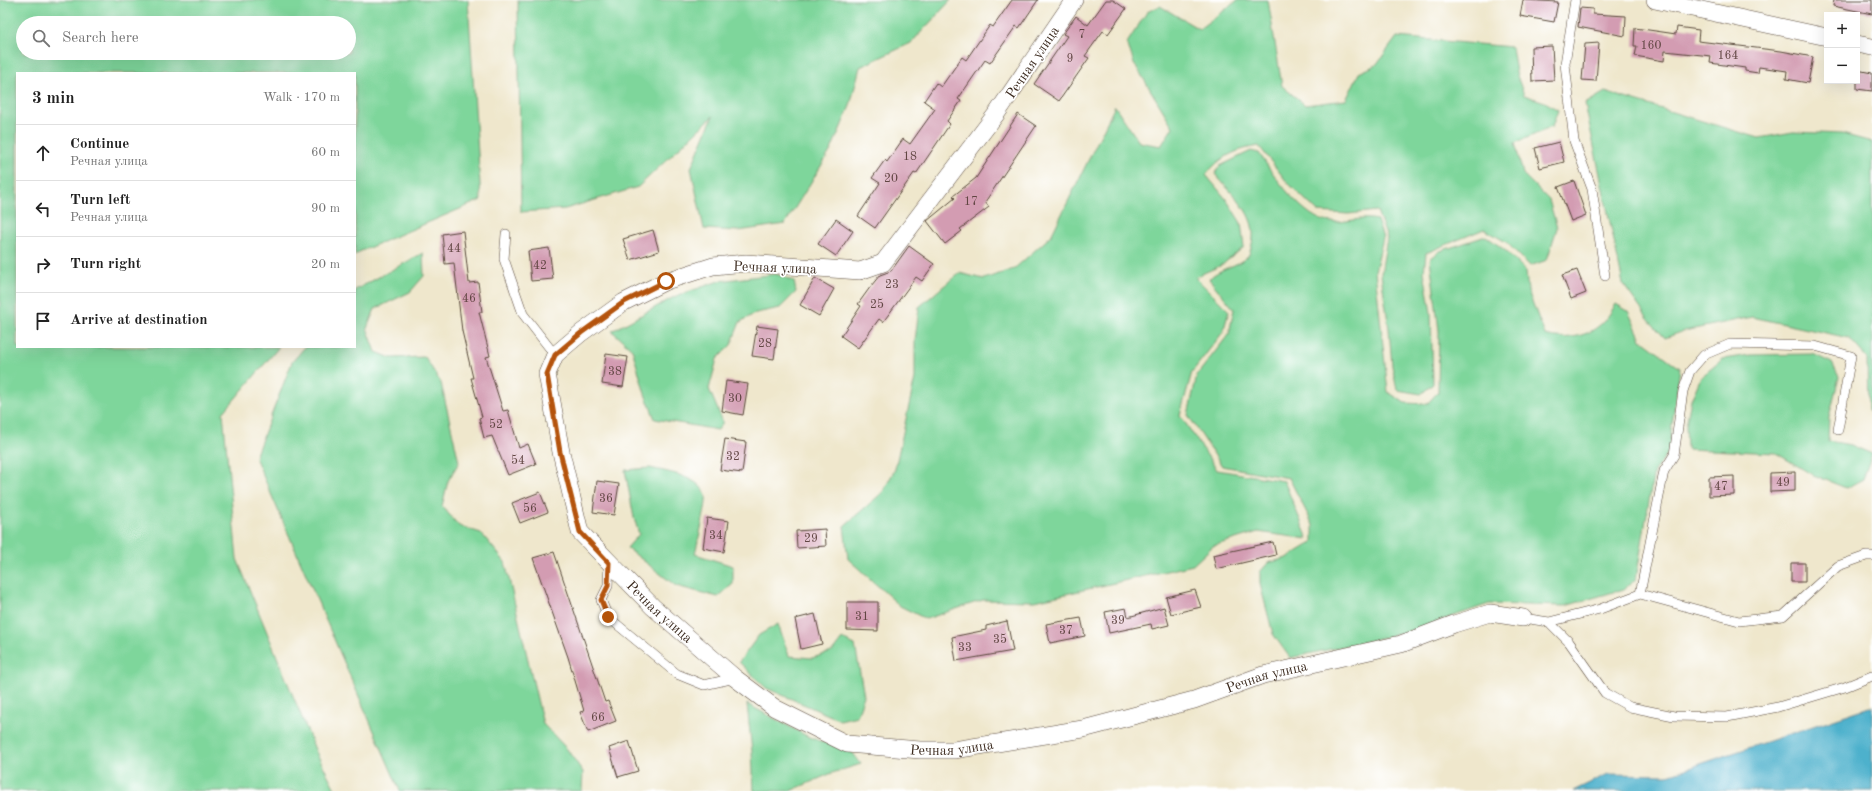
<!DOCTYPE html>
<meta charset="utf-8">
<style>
:root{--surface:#fff;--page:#f6f6f6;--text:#222;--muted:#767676;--line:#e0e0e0}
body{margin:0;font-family:"Old Standard TT",serif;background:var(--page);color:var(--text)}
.controls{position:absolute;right:12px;top:12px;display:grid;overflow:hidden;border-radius:0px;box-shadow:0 4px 16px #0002}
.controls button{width:36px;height:36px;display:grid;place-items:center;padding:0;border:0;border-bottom:1px solid var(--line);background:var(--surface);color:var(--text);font:20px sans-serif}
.stop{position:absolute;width:12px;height:12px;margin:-9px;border:3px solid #b45309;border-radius:50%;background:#fff}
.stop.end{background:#b45309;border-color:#fff;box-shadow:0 1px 4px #0008}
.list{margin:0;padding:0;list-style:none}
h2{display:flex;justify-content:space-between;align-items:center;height:52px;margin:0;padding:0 16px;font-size:17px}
h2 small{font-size:13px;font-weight:400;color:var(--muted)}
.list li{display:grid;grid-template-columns:26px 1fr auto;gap:12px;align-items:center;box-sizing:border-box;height:56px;padding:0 16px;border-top:1px solid var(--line)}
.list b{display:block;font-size:15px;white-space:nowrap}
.list p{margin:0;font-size:13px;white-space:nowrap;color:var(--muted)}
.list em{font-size:13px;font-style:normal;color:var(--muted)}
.icon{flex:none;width:22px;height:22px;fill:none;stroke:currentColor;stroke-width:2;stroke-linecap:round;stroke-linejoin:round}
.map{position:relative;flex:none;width:1872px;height:791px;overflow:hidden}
.search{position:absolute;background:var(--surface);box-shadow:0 4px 16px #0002;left:16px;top:16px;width:340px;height:44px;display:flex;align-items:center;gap:10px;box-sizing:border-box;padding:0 14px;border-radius:22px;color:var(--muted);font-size:15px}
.panel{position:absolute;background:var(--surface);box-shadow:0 4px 16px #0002;left:16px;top:72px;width:340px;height:276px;border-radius:0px}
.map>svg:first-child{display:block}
.green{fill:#7ed69b;stroke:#5c805c;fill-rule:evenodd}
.water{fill:#4db1cc;stroke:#446e75}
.building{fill:#d39cb2}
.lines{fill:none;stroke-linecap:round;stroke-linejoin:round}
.lane-casing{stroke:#564638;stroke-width:10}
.street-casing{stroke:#564638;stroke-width:18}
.lane{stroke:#fff;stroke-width:9}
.street{stroke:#fff;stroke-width:17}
.route{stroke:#b45309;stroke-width:5}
.labels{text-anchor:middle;stroke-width:3.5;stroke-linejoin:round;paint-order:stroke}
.number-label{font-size:12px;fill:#614643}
.street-label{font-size:14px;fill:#3b2a1e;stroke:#fff}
</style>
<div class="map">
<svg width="1872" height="791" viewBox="0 0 1872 791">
<rect width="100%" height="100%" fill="#fff"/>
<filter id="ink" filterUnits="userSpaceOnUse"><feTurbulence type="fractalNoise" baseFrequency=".025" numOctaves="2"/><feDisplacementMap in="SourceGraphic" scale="8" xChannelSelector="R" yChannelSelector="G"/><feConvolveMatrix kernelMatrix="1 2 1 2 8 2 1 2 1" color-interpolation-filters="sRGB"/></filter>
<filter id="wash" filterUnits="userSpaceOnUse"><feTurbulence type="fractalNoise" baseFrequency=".012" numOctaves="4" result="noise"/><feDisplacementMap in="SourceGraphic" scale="16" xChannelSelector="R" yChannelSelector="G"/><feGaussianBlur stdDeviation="0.9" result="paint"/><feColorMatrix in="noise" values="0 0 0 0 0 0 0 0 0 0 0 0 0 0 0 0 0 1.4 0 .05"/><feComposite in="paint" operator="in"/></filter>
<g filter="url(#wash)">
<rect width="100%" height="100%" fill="#efe7cc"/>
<!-- green -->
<path class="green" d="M0 0H468L481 200 359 252 355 256V73H17V347H279L223 413 237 559 316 752 336 791H0ZM23 23H349V53H23Z
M518 0H951L911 43 860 67 850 106 831 150 785 224 738 231 704 229 691 168 713 116 638 187 565 209 521 212Z
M1238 0H1268L1282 86 1305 105 1346 100 1359 73 1376 65 1397 37 1512 47 1516 73 1524 95 1545 102 1558 110 1552 127 1515 143 1523 174 1549 200 1557 228 1547 260 1530 266 1506 242 1484 229 1426 253 1424 272 1431 313 1433 384 1421 394 1397 390 1392 366 1389 329 1381 274 1387 238 1377 211 1348 214 1318 212 1287 182 1259 146C1237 149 1219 157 1206 175L1226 199 1241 223 1244 247 1222 265 1195 277 1229 311 1223 332 1192 372 1180 415 1217 470 1284 481 1308 539 1258 532 1213 546 1193 565 1035 601 983 600 926 619 900 606 848 559 844 526 883 492 895 469 915 378V341L919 307 959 273 984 279 1014 269 1051 236 1115 106 1139 142 1161 146 1173 127 1134 63 1127 43 1147 12 1160 6 1199 29Z
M1605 92 1759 138 1793 132 1842 134 1872 142V412L1868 411 1867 358 1849 338 1752 317 1684 331 1665 338 1648 319 1623 284 1585 104Z
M1251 151 1259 153C1273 174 1304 221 1331 222 1347 223 1362 216 1377 220L1383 238 1375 271 1388 392 1405 403 1427 404 1438 392 1439 331 1430 259 1440 251 1486 236 1506 251 1526 271 1528 291 1545 335C1564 340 1586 338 1601 324 1607 319 1612 310 1616 304L1628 311 1641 339 1680 368 1668 453 1654 471 1636 579 1624 589 1565 606 1489 604 1404 633 1290 658 1273 634 1260 584V572L1268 563 1287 558 1313 542V525L1289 478 1222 466 1188 415 1197 375 1229 334 1234 309 1209 279C1219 268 1237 267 1248 256 1250 253 1251 248 1252 244 1259 215 1231 194 1215 174L1220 166Z
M423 253 424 276 410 292 375 309 367 328 376 352 391 358 425 357 441 383 459 462 448 481 442 506 459 526 481 533 505 562 543 724 567 749 583 772 582 791H400L255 457 292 362 305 347H355V290Z
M776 274 794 281 796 292 780 308 756 313 740 322 731 345 717 359 709 389 723 422 718 430 655 419 645 394 632 349 612 331 676 296 719 281Z
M1813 354 1832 363 1839 377 1829 417 1828 441 1851 445 1872 454 1863 479 1846 488 1811 474 1776 453 1687 449 1686 425 1691 400 1701 377 1723 359 1750 355Z
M650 468C667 472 700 476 706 496 708 503 697 544 695 554L733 566V584L718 597 676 586 627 548 639 534 634 518 625 470Z
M778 624 789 656 812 658 832 652 842 639 855 645 864 696 857 716 840 720 766 688 739 662 759 635Z
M747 704 809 737 853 753 861 764 832 773 790 791H754L752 752Z"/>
<!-- water -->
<path class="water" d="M1872 706V791H1573L1608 774 1668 775Z"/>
<g id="blocks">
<!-- building -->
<path class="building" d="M1012 0H1038L1019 28 1016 26 990 63 985 60 958 99 961 101 947 121 950 124 916 174 914 173 875 228 858 216 880 183 872 178 885 160 887 162 903 139 910 144 935 109 924 101 936 83 941 87 962 57 966 60 990 25 993 27Z
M1106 0H1113L1126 9 1108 34 1103 31 1085 56 1089 58 1059 101 1034 84 1067 36 1063 34 1076 16 1088 25Z
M1523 0 1558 2 1554 22 1520 16Z
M1834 0H1872V14L1833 6Z
M1580 8 1593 9V14L1626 16 1625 36 1578 27Z
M1677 27 1699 30 1698 41 1781 51 1813 57 1808 83 1786 79 1787 71 1759 67 1758 73 1745 71V68L1710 63 1711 56 1665 51 1664 61 1635 56 1637 46H1634L1635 28 1676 34Z
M1599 43 1596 81 1582 80 1585 44Z
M1552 46 1554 80 1532 81 1531 47Z
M1857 70 1872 73V91L1857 89Z
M1018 114 1036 126 985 202 989 207 960 229 962 231 945 244 927 221 955 198 953 196 976 178Z
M1559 142 1564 162 1540 168 1535 148Z
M1574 181 1586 215 1571 221 1558 187Z
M836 219 853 231 836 256 818 244Z
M653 230 659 251 630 260 623 239Z
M463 231 469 283 478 282 482 312H479L490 356 486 357 503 411 508 410 519 448 528 444 536 464 508 475 492 436 484 438 479 418 482 417 471 378H473L462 331 454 263 445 264 442 234Z
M909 246 934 264 922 281 916 277 883 322 879 319 858 348 841 336 861 306 858 304 871 286 880 275 891 271Z
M549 248 553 279 531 281 528 251Z
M1577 270 1586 293 1571 299 1562 275Z
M815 278 834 289 819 316 800 305Z
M757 326 778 329 774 359 752 356Z
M606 354 628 357 623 387 602 384Z
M726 381 748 384 743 415 722 411Z
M725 439 746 442 742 473 720 470Z
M1795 472V491L1770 492V473Z
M1734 476V495L1709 496V477Z
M597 481 619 484 614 515 593 512Z
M540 492 548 512 520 523 512 503Z
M707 518 729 521 724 552 703 548Z
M825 529 826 546 797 548 796 531Z
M1273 542 1276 555 1216 569 1213 555Z
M554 552 605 702 608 701 616 721 588 732 580 712 584 711 568 657 533 558Z
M1791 563H1805V582H1791Z
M1195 590 1201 607 1171 614 1166 597Z
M847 602H878V631L847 630Z
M1164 607 1169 625 1152 629 1151 624 1109 633 1105 612 1126 608 1128 617Z
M815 614 822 644 801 649 795 619Z
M1081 618 1085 636 1050 643 1046 624Z
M1007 621 1013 651 956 661 952 637 986 630V626Z
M629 741 638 771 618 777 609 748Z"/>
</g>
</g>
<g filter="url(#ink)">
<use href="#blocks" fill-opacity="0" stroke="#564638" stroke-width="1"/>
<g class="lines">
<!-- lane casing -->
<g class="lane-casing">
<path id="lane" d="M1575 0 1565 64 1574 141 1592 189 1605 276
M506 234 504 259 523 314 555 355
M609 563 608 586 601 600 608 617 677 674 704 685 735 678
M1640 594 1664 471 1674 455 1683 391 1690 371 1704 355 1730 344 1815 346 1851 356 1838 430
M1523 618 1549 622 1569 642 1605 693 1630 707 1674 716 1727 717 1778 707 1845 687 1872 676
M1549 622 1600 609 1640 594 1739 621 1783 616 1838 566 1866 556H1872"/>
</g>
<!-- street casing -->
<g class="street-casing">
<g id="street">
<path id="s1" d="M1074 0 997 113 883 263 860 271 746 263 713 266 666 281 624 302 581 333 555 355 547 374 561 452 580 532 653 607 735 678 775 708 847 744 920 750H954L1083 729 1194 700 1263 675 1401 644 1454 624 1490 613 1523 618"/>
<path d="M1655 0 1827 37"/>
<path d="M1857 44 1872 47"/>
</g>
</g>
<!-- lane -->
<use href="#lane" class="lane"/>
<!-- street -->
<use href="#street" class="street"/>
</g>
</g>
<g class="lines" filter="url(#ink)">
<!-- route -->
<path class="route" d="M608 617 601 600 608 586 609 563 580 532 560 452 547 374 555 355 581 333 624 302 666 281"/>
</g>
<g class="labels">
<!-- number labels -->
<g class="number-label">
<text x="1082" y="38">7</text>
<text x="1651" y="49">160</text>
<text x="1728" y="59">164</text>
<text x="1070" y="62">9</text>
<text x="910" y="160">18</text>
<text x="891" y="182">20</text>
<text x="971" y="205">17</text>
<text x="454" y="252">44</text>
<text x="540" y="269">42</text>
<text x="892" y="288">23</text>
<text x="469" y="302">46</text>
<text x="877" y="308">25</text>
<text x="765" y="347">28</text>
<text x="615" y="375">38</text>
<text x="735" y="402">30</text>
<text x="496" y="428">52</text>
<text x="733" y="460">32</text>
<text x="518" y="464">54</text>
<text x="1783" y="486">49</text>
<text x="1721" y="490">47</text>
<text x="606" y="502">36</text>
<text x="530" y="512">56</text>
<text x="716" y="539">34</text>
<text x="811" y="542">29</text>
<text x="862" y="620">31</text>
<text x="1118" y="624">39</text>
<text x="1066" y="634">37</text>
<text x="1000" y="643">35</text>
<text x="965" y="651">33</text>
<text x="598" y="721">66</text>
</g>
<!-- street labels -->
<g class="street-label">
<text transform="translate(1032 62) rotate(-56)" y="5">Речная улица</text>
<text transform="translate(775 267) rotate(2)" y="5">Речная улица</text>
<text dy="5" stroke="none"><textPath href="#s1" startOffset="975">Речная улица</textPath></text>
<text dy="5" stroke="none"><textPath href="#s1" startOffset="1635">Речная улица</textPath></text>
<text dy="5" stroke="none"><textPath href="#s1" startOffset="1311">Речная улица</textPath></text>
</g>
</g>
</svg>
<div class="controls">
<button>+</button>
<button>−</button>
</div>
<div class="stop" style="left:666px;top:281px"></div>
<div class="stop end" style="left:608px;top:617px"></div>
<div class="search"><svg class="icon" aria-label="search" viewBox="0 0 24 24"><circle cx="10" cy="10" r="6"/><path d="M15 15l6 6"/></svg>Search here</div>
<section class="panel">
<h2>3 min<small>Walk · 170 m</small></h2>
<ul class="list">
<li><svg class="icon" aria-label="ahead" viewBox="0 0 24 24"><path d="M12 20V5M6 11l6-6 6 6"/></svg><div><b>Continue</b><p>Речная улица</p></div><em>60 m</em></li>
<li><svg class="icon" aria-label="left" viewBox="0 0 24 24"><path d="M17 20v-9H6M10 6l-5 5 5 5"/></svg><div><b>Turn left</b><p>Речная улица</p></div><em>90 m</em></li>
<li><svg class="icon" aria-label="right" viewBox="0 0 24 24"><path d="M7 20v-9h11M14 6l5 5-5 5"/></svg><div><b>Turn right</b></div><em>20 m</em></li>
<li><svg class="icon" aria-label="arrive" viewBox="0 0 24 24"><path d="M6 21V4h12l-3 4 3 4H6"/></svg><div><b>Arrive at destination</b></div></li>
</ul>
</section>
</div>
